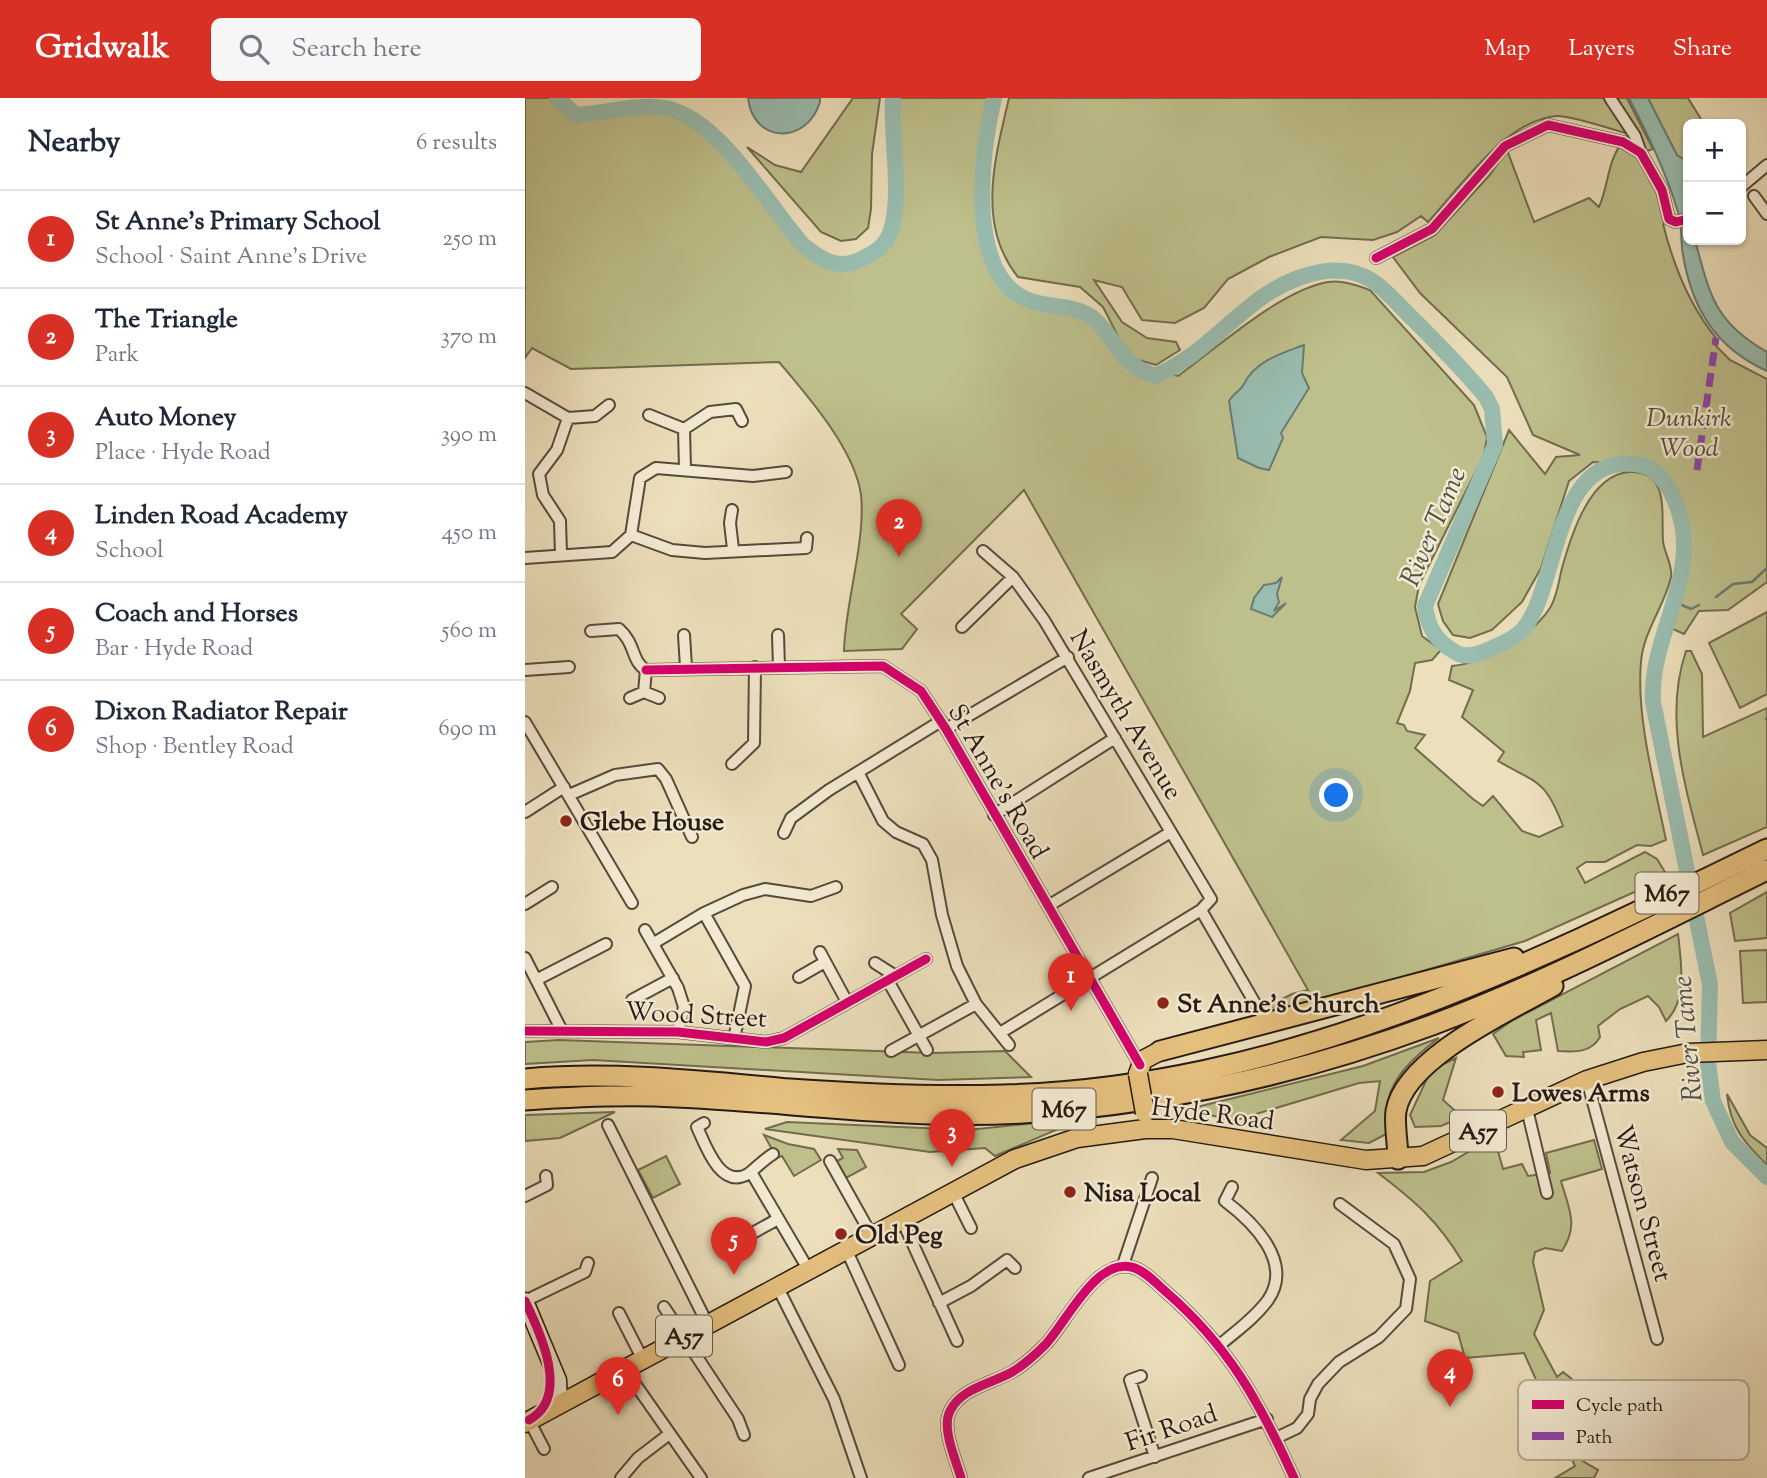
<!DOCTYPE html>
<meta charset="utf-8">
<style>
:root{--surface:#fff;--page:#f6f6f7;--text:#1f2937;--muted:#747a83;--line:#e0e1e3;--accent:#d93025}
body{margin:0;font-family:"Sorts Mill Goudy",serif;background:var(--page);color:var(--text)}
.controls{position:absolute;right:21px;top:21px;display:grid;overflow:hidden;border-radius:10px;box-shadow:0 2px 5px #0004}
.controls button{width:63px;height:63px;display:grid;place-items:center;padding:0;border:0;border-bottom:2px solid var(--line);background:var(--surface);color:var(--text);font:35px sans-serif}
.you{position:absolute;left:812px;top:698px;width:24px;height:24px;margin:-18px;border:5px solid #fff;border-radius:50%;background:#1a73e8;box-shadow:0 0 0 10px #1a73e833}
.badge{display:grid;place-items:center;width:46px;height:46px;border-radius:50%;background:var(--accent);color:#fff;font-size:23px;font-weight:700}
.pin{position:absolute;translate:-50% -58px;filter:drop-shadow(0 2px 4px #0008)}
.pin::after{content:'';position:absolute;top:37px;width:24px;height:21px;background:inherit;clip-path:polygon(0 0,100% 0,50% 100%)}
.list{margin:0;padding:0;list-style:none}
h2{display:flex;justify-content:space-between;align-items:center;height:91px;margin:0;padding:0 28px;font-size:30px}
h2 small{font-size:23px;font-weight:400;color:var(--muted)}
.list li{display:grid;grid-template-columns:46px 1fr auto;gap:21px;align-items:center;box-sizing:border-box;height:98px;padding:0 28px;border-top:2px solid var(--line)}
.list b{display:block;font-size:26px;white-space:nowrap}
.list p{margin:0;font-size:23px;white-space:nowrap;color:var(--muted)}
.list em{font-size:23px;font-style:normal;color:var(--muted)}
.icon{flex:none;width:38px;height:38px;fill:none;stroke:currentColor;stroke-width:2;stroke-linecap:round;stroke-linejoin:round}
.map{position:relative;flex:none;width:1242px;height:1380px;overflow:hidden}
header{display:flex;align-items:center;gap:42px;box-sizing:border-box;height:98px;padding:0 35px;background:var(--accent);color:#fff}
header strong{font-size:33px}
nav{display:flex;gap:38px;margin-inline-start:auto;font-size:24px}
.search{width:490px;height:63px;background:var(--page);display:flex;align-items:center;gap:18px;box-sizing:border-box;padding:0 24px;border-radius:10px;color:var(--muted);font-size:26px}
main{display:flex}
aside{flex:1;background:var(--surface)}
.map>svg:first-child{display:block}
.green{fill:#bec08c;stroke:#726c4f;stroke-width:2}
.water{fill:#99bdb0;stroke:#6b7b71;stroke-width:2}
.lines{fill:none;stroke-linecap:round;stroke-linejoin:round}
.stream{stroke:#6b7b71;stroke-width:2.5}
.river{stroke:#99bdb0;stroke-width:16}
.street-casing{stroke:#574a3c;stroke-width:14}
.secondary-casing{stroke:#251912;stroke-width:19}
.primary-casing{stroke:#251912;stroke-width:21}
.highway-casing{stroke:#251912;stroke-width:23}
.street{stroke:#f3ead3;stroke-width:10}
.secondary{stroke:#f3ead3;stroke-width:16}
.primary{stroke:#e6c07e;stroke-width:18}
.highway{stroke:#e6c07e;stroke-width:19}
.primary-bridge-casing{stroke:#251912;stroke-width:21;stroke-linecap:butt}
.primary-bridge{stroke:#e6c07e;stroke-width:18}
.quiet{stroke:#8e44ad;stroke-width:7;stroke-dasharray:14 7;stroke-linecap:butt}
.cycleway-casing{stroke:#f3ead3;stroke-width:13}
.cycleway{stroke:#d6006c;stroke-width:9}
.poi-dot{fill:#8f2418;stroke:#f3ead3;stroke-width:2.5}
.labels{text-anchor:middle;stroke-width:5;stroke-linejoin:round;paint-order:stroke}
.shield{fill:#f3ead3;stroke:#63584c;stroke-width:2}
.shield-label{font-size:24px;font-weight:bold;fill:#251912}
.park-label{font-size:26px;font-style:italic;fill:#534b37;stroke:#f3ead3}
.street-label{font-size:26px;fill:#251912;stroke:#f3ead3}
.poi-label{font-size:26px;font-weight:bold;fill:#251912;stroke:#f3ead3;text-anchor:start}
.water-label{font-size:28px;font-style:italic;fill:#4e5249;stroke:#f3ead3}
.key{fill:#f3ead3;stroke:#b5ab99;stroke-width:2}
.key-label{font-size:19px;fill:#251912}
</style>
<header>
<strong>Gridwalk</strong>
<div class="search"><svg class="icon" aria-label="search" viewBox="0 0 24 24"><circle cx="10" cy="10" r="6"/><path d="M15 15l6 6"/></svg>Search here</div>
<nav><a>Map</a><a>Layers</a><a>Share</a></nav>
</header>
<main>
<aside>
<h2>Nearby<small>6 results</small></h2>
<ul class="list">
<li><span class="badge">1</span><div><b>St Anne's Primary School</b><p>School · Saint Anne's Drive</p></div><em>250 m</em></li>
<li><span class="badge">2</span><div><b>The Triangle</b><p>Park</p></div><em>370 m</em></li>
<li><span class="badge">3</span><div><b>Auto Money</b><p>Place · Hyde Road</p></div><em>390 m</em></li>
<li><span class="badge">4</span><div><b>Linden Road Academy</b><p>School</p></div><em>450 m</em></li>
<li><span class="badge">5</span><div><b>Coach and Horses</b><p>Bar · Hyde Road</p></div><em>560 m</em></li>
<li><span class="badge">6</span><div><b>Dixon Radiator Repair</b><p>Shop · Bentley Road</p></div><em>690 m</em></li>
</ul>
</aside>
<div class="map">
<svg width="1242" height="1380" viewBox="0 0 1242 1380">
<rect width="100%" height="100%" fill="#ecdfbb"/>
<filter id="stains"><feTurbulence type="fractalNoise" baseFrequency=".00286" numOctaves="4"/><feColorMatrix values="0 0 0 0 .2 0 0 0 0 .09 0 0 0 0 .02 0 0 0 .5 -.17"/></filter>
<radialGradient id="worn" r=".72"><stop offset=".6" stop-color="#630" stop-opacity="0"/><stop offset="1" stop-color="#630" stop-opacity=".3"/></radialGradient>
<!-- green -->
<path class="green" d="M0 0H32L51 17C78 16 105 7 132 9 191 12 242 106 278 147 294 160 311 172 332 163 343 158 356 152 362 141 380 109 365 37 368 0H469C457 51 443 163 493 197 515 212 550 204 569 221 594 244 593 265 629 278L639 274 653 278C693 249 756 192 803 184 818 182 831 187 845 192L949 307 962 339 959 357 894 487 890 509 897 538 916 552 907 562 890 565 885 593 872 625 879 627 882 633 900 637 890 650 948 701 958 708 968 698 997 733 1014 739 1038 728C1020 681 1013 686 973 663L979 654 937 619 948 592 924 582 927 568C960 565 1006 539 1025 510 1032 499 1034 482 1037 470 1046 438 1064 377 1104 374 1145 372 1136 415 1138 443 1139 454 1148 468 1146 479 1140 507 1118 534 1116 564 1111 619 1130 688 1141 742L1126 748 1112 747 1080 764H1061L1052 770 1060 785 1120 754 1132 761 1143 779 1000 843 751 916 745 907 767 896 783 892 499 392 376 516 392 531 377 551 319 553C320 506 341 442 336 397 330 352 283 298 254 264L46 271 7 250 0 260Z
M328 0H355L347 56 346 111 343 130 331 141 316 143 296 134 222 49 250 67 276 74Z
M484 0H1102L1128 51 1116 55 1144 121 1138 126C1148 166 1165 208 1191 240L1190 247 1205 262 1242 281V484L1203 512 1174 513 1159 536 1141 528C1147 510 1156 491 1159 471 1163 438 1155 385 1122 369 1107 362 1085 366 1068 364L1044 383 1016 470 997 504 967 532 945 540 928 537 918 523 913 506 984 332 1020 376 1031 359 1055 357 1008 337 982 279 895 195 868 159 910 137 965 77 982 52 1009 124 1064 100 1074 109C1084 87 1082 62 1098 44L1114 55 1110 38C1093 33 1045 17 1031 18 980 23 935 89 903 124L896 118 872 134 848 142 796 139 744 159 703 181 679 210 650 225 617 222 597 189 569 182 597 224 622 240 651 244 655 252 631 267 610 261 596 244 578 209 555 189 493 179C451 127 470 60 484 0Z
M1114 0H1163L1179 26H1163V121L1158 122Z
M1242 514V596L1215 610 1184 545Z
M1161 553H1166L1177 576 1178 639 1242 610V729L1178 757C1161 691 1138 621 1161 553Z
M1242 794V840L1210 843 1205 815Z
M1153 836C1156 864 1163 902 1141 923L1134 909 1123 898 1095 911 1073 928 1075 939C1066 955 1050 954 1033 953L1026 915 1011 922 1016 952 998 954 999 959 981 958 968 936 988 922Z
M1242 852V904L1218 905 1215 853Z
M914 940C891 957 862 982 862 1013 861 1021 864 1028 863 1035L844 1045 816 1042 850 1013 855 983 834 985 708 1023 674 1014 672 1009 838 968Z
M34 942 408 955 480 953 506 979 413 982 68 962 0 966V944Z
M931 960 918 1002 937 1019 916 1028 890 1029 885 1017 906 972Z
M1202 996 1225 1037 1242 1050V1067C1219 1044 1205 1029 1202 996Z
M90 1014 35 1040 0 1043V1017Z
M559 1020 470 1058 460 1050 405 1054 240 1031 262 1024 443 1032Z
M239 1037 263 1046 289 1051 296 1062 269 1078 257 1058 252 1060Z
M969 1039 978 1071 997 1066 1003 1078 1025 1075 1021 1055 1069 1042 1077 1071 1036 1083C1044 1111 1054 1127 1037 1153L1020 1150 1010 1154 1008 1164 1019 1212 1009 1236 1032 1279 1038 1274 1048 1282V1292L1040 1298 1056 1362 1073 1372 1069 1380H1030L1050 1368 999 1255 940 1260 933 1235 900 1223 905 1183 937 1163C913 1123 890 1103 853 1075L899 1074 926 1064Z
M313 1051 332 1052 341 1069 321 1080 312 1063 318 1060Z
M141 1058 155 1086 128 1100 113 1072Z"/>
<!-- water -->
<path class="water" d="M223 0H295V4C282 47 228 46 223 0Z
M1104 0H1123L1152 57 1163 64V103L1160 114 1163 142H1170C1185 197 1189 224 1242 254V273C1191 250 1167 211 1158 157 1155 142 1158 128 1153 114 1141 74 1123 37 1104 0Z
M779 247 777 275 784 290 756 335 758 340 744 372 734 370 713 360 704 303C708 296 716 292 719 286 730 263 755 256 779 247Z
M757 479 752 496 754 504 749 513 761 505 747 519 726 511 729 500 739 487 751 485Z"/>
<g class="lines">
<!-- stream -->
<path class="stream" d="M1191 499 1208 486 1227 484 1242 470
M1150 504 1166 511 1174 507
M1241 621 1242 620"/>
<!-- river -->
<path class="river" d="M32 0 51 17C78 16 105 7 132 9 191 12 241 106 278 147 294 160 311 172 332 163 343 158 356 152 362 141 380 109 365 37 368 0
M469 0C457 51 442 163 493 197 515 212 550 204 569 221 594 244 593 265 630 278 667 263 692 235 723 210 754 184 807 158 846 182 862 192 875 209 889 222 914 247 939 272 961 299L967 311 970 347 900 508C903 530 911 543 930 554 940 561 954 556 965 551 978 545 992 540 1000 529 1034 484 1029 357 1110 366 1133 368 1145 389 1152 408 1178 477 1124 536 1128 604L1185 887 1183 964 1188 1003 1207 1044 1242 1079"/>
<!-- street casing -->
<g class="street-casing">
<path id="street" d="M1085 0 1110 38 1116 55
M1216 89 1242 67
M1229 98 1242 116
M851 160 907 131 980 48 1023 27 1098 44 1116 55 1137 92 1144 121 1151 124 1163 121
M0 295 43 320 32 352 14 376 18 397 35 423 36 456
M124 317 159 331 185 314 211 311 217 323
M43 320 70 318 84 307
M159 331 160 371
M207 412 205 425 208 451
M106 437 147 452 180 455 281 450 282 440
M458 453 488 479 519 522 686 801 676 812 475 935
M0 460 87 454 106 437 115 380 131 370 228 378 261 374
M437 529 488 479
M66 533 94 531C111 546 106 563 121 572
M159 537 161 569
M253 537 254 569
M0 572 44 569
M121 572 358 568 396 593 421 631 615 967
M119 594 134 600
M105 600 119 594 121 572
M0 624 107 805
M421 631 543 559
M207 666 229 645 230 569
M333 674 358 723 371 734 398 746 407 762 417 817 432 868 451 906 484 947
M44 697 90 677 133 671 141 681 167 739
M0 714 39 689
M469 717 590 640
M259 735 266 720 304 692 416 623
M0 806 27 789
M523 808 646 734
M676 812 735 914
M179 815 220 888 209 941
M120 832 153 890 159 909 153 934
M129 845 179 815 218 797 240 791 286 798 311 789
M295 854 322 904
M0 860 36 931
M350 865 369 877
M274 879 300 864
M362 881 402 952
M11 882 81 846
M107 902 148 880
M0 933 153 934 241 944 259 940 401 861
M366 953 451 906
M1062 982 1132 1241
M1002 1011 1022 1095
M179 1025 172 1029C180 1046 195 1092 223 1076 228 1073 238 1062 248 1056
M83 1027 182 1225
M305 1063 347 1138
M226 1074 283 1171
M428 1094 446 1130
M0 1098 22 1087 21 1078
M377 1122 432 1243
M215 1142 253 1121
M322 1153 374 1267
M598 1167 627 1080
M252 1188 309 1301 336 1380
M0 1203 60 1174 63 1165
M414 1205 446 1188 482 1162 490 1170
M139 1209 213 1321 219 1337
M94 1215 117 1260
M695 1247C711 1233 730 1220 743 1202 769 1164 728 1124 700 1103L707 1089
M99 1270 176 1380
M616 1278 605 1282 630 1359
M4 1322 19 1351
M751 1340 772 1330 783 1316 785 1301 793 1286 814 1264 854 1239 881 1211 885 1181 869 1146 815 1106
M96 1380 113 1360 143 1337
M436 1380C431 1362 416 1330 425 1313 436 1290 466 1286 487 1274 499 1267 510 1257 520 1247 541 1225 570 1161 606 1169 618 1171 631 1185 640 1193 704 1248 735 1305 769 1380
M564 1380 742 1321"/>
</g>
<!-- secondary casing -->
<g class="secondary-casing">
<path id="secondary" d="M0 1203 33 1282 34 1306"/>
</g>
<!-- primary casing -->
<g class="primary-casing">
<path id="primary" d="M613 976 618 962 635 953
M0 1325 490 1061 552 1040 620 1031H648L841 1062 898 1058 1062 982 1118 964 1163 955 1242 952"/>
</g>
<!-- highway casing -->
<g class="highway-casing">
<path id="highway" d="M635 953 989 860
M0 981C89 973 176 983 265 991 336 996 407 999 478 997 755 990 999 870 1242 751
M0 1002C43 999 86 997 129 998 253 1002 374 1022 498 1015 637 1007 777 975 907 927 1022 884 1132 826 1242 772
M873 1061C873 1046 869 1027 871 1013 880 960 986 912 1028 888"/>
</g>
<!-- street -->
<use href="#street" class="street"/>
<!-- secondary -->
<use href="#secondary" class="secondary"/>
<!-- primary -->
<use href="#primary" class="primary"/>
<!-- highway -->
<use href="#highway" class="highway"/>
<!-- primary-bridge casing -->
<g class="primary-bridge-casing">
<path id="primary-bridge" d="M613 976 620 1015"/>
</g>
<!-- primary-bridge -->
<use href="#primary-bridge" class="primary-bridge"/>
<!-- quiet -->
<path class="quiet" d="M1172 372 1191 240"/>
<!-- cycleway casing -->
<g class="cycleway-casing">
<path id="cycleway" d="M851 160 907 131 980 48 1023 27 1098 44 1116 55 1137 92 1144 121 1151 124 1163 121
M121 572 358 568 396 593 421 631 615 967
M0 933 153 934 241 944 259 940 401 861
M0 1203C15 1234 46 1299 4 1322
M436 1380C431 1362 416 1330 425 1313 436 1290 466 1286 487 1274 499 1267 510 1257 520 1247 541 1225 570 1161 606 1169 618 1171 631 1185 640 1193 704 1248 735 1305 769 1380"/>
</g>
<!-- cycleway -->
<use href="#cycleway" class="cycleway"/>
</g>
<!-- markers -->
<g class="poi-dot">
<circle cx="41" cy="723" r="7"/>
<circle cx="638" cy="905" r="7"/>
<circle cx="973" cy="994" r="7"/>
<circle cx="545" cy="1094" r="7"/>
<circle cx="316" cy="1136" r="7"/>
</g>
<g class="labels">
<!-- shield labels -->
<g class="shield">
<rect x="1110.5" y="774.5" width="63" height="41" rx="5"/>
<rect x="507.5" y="990.5" width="63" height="41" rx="5"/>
<rect x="925" y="1012.5" width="56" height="41" rx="5"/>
<rect x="131" y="1217.5" width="56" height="41" rx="5"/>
</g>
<g class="shield-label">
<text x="1142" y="803">M67</text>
<text x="539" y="1019">M67</text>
<text x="953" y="1041">A57</text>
<text x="159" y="1246">A57</text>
</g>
<!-- park labels -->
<g class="park-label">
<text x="1164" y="328">Dunkirk<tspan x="1164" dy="30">Wood</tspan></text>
</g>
<!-- street labels -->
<g class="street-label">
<text transform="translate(602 616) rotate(59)" y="9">Nasmyth Avenue</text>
<text transform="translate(474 683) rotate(60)" y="9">St Anne's Road</text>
<text transform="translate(171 916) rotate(3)" y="9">Wood Street</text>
<text transform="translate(688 1015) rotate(7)" y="9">Hyde Road</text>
<text transform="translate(1119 1105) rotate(75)" y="9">Watson Street</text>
<text transform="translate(646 1329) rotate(-19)" y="9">Fir Road</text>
</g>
<!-- poi labels -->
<g class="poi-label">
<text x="55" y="732">Glebe House</text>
<text x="652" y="914">St Anne's Church</text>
<text x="987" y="1003">Lowes Arms</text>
<text x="559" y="1103">Nisa Local</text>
<text x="330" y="1145">Old Peg</text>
</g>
<!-- water labels -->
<g class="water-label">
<text transform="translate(907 428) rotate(-67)" y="10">River Tame</text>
<text transform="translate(1161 941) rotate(-95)" y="10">River Tame</text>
</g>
</g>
<!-- legend -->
<rect x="993" y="1282" width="231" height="80" rx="10" class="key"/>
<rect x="1007" y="1302" width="32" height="9" fill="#d6006c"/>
<rect x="1007" y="1334" width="32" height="8" fill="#8e44ad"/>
<g class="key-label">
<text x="1051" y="1313">Cycle path</text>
<text x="1051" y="1345">Path</text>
</g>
<rect width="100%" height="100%" filter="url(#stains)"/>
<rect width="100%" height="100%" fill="url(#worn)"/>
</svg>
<div class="controls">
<button>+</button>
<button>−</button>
</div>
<div class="you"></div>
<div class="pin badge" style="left:546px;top:913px">1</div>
<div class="pin badge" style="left:374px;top:459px">2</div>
<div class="pin badge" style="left:427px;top:1069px">3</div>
<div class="pin badge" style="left:925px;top:1309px">4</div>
<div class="pin badge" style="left:209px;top:1177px">5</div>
<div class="pin badge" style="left:93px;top:1317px">6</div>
</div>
</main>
